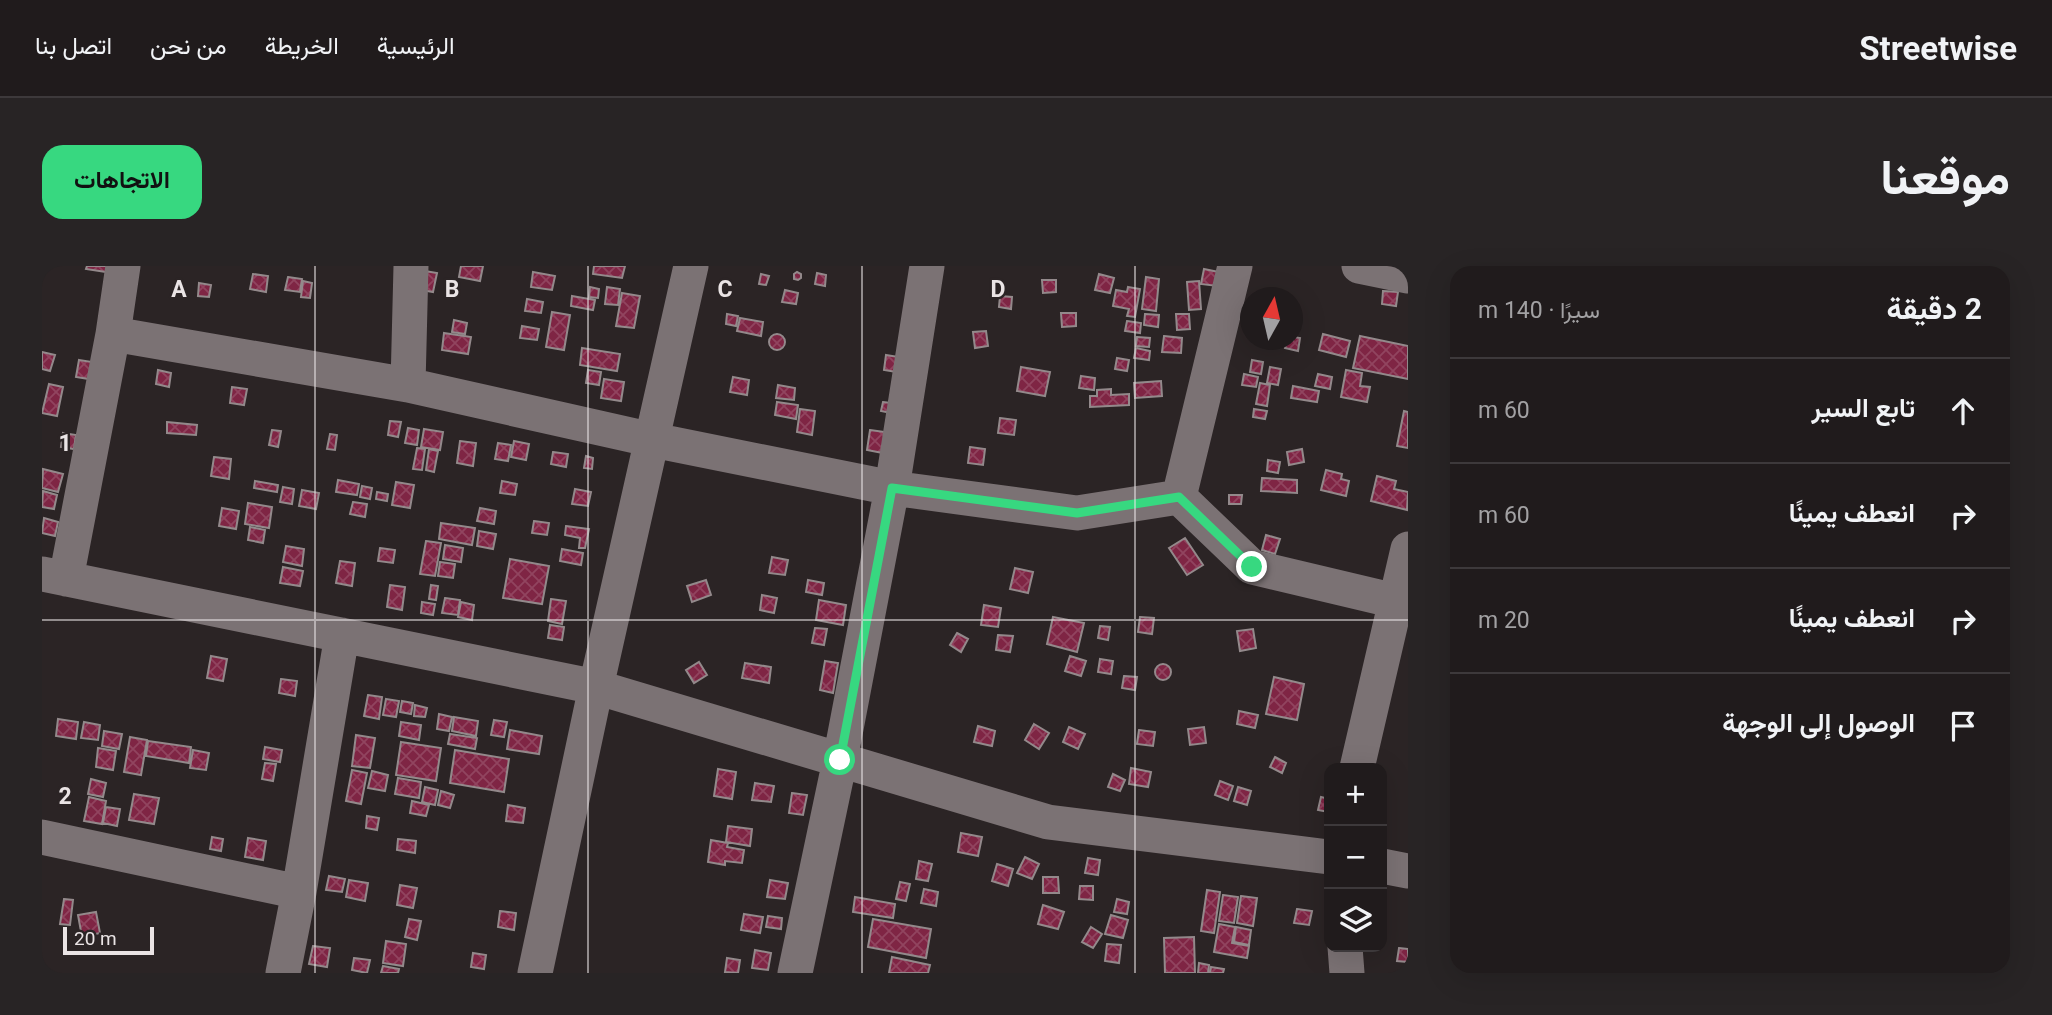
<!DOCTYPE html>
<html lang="ar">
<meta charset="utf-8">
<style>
:root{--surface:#201b1c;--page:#282425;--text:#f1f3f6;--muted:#a2a1a3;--line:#3d393b;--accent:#37d880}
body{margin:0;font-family:Roboto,Vazirmatn,sans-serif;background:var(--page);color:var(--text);direction:rtl}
.controls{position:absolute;right:21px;bottom:21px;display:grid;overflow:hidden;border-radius:14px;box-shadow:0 7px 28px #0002}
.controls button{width:63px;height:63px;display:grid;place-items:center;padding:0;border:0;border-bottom:2px solid var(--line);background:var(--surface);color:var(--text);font:35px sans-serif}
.compass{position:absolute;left:1198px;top:21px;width:63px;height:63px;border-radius:50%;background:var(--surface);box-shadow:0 7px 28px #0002;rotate:8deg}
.scale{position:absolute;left:21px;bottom:18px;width:91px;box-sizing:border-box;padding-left:7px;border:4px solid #eae4e5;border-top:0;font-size:19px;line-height:24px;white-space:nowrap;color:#eae4e5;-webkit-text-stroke:5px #2b2425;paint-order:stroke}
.stop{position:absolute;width:21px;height:21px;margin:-16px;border:5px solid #37d880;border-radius:50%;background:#fff}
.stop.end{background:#37d880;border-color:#fff;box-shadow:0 2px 7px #0008}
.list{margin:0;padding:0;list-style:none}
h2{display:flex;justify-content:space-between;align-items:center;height:91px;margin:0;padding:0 28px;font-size:30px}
h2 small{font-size:23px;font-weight:400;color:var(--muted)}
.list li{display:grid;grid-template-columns:46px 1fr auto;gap:21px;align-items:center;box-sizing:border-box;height:105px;padding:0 28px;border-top:2px solid var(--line)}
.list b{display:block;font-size:26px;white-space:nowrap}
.list em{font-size:23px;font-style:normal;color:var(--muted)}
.icon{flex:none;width:38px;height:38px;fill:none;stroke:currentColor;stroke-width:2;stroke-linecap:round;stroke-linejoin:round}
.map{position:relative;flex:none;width:1366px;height:707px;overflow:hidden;direction:ltr;border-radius:21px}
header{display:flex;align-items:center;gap:42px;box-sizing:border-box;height:98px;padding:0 35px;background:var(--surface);border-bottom:2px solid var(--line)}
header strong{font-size:33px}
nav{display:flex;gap:38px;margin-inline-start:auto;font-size:24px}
.intro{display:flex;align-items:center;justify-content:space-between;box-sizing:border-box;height:168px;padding:0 42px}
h1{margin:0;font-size:49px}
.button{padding:18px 32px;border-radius:21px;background:var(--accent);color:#111;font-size:24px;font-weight:700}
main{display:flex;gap:42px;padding:0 42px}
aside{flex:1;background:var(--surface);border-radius:21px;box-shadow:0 7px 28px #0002}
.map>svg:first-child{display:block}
.building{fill:url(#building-cross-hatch);stroke:#93898b;stroke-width:2}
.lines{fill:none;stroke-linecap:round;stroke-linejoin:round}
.minor{stroke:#7b7274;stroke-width:35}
.route{stroke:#37d880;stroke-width:9}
.grid{fill:none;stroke:#eae4e5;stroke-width:2;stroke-opacity:0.55}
.grid-label{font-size:23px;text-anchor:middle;font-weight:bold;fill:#eae4e5;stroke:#2b2425;stroke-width:5;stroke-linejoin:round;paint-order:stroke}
</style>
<header>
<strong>Streetwise</strong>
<nav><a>الرئيسية</a><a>الخريطة</a><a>من نحن</a><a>اتصل بنا</a></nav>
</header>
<div class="intro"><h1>موقعنا</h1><a class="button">الاتجاهات</a></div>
<main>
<aside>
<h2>2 دقيقة<small>سيرًا · 140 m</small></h2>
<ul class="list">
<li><svg class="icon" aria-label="ahead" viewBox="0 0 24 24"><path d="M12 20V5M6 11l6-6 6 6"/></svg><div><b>تابع السير</b></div><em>60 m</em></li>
<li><svg class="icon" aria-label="right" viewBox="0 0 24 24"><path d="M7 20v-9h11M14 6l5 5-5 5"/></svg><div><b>انعطف يمينًا</b></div><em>60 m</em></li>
<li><svg class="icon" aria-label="right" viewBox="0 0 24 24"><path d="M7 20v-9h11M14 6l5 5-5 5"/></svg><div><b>انعطف يمينًا</b></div><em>20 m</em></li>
<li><svg class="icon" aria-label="arrive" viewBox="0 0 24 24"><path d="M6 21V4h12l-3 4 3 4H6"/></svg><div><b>الوصول إلى الوجهة</b></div></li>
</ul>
</aside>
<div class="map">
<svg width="1366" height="707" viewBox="0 0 1366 707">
<defs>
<pattern id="building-cross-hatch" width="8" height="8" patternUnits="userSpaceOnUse" patternTransform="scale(1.75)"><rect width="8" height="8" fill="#7f2544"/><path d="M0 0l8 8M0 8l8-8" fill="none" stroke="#91445f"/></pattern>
</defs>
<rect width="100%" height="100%" fill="#2b2425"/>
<!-- building -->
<path class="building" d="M45 0H72L71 7 44 3Z
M419 0H441L438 15 417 11Z
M552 0H583L580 12 551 8Z
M1162 3 1177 6 1175 20 1159 18Z
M377 4 395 7 391 26 374 23Z
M491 6 513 10 510 24 489 21Z
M755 6 759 8V12L756 14 752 13V8Z
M775 7 784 9 783 20 773 18Z
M211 8 226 10 224 26 208 23Z
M719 8 727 10 724 19 717 18Z
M1057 8 1072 12 1068 27 1053 24Z
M246 11 260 13 258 26 243 24Z
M1104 11 1117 13 1114 45 1100 43Z
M1000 14H1014V26L1001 27Z
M261 15 270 17 268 32 259 31Z
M1157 15 1159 43 1147 44 1145 16Z
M157 17 169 19 167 31 156 30Z
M548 21 557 23 556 32 547 31Z
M565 21 578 23 576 39 563 38Z
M1086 21 1098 23 1093 51 1085 50 1087 43 1071 40 1074 24 1085 26Z
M743 24 756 27 754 38 740 36Z
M1341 25 1356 26 1354 40 1340 38Z
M580 27 598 30 592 62 574 60Z
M530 30 553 34 551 44 529 40Z
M958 30 970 31 969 43 957 41Z
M485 33 501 36 499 47 483 45Z
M510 46 528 49 522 84 504 81Z
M1019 47H1034V60L1020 61Z
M685 48 696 50 694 60 684 58Z
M1103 48 1117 49 1116 61 1102 59Z
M1134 48H1147L1148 63 1135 64Z
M698 52 721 56 719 70 695 65Z
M412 54 425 57 423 68 410 66Z
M1085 55 1099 57 1098 67 1083 65Z
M480 60 497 63 495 74 478 72Z
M944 65 946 80 933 82 931 66Z
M402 67 429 71 426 88 400 84Z
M727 76a8 8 0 1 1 16 0a8 8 0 1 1-16 0Z
M1281 68 1308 75 1304 91 1277 84Z
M1122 70 1140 72 1139 87 1120 86Z
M1318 70 1366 80V113L1311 102Z
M1095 71 1108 72 1107 81 1094 80Z
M1251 71 1258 72 1256 85 1243 82 1245 74H1251Z
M540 82 578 88 575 105 538 99Z
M1094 82 1108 85 1107 94 1092 92Z
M0 86 13 89 8 105 0 103Z
M844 89 863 92 861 107 842 104Z
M1075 92 1087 94 1085 105 1073 103Z
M37 94 50 96 47 113 34 111Z
M1210 94 1221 96 1219 108 1208 106Z
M979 101 1008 106 1003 130 975 125Z
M1228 101 1239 103 1236 119 1225 117Z
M116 104 129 107 127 121 114 118Z
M546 104 559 106 557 119 544 117Z
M1304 104 1320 107 1318 120 1328 121 1325 136 1299 131Z
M1202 108 1216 111 1214 121 1200 119Z
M1276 108 1290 111 1288 123 1273 120Z
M1039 110 1053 112 1052 124 1037 122Z
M691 111 707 114 705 129 688 126Z
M562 113 582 116 579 135 559 132Z
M1119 115 1120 130 1093 132 1092 117Z
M1218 117 1228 119 1225 140 1214 138Z
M7 118 21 121 15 150 0 147Z
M736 119 753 122 752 134 734 132Z
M1251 120 1277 125 1275 136 1249 132Z
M190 121 205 123 202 139 188 137Z
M1069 123V129L1087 128V139L1048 141V130H1055V124Z
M735 136 756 139 754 153 733 149Z
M841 136 857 138 855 148 839 145Z
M758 143 773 145 770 169 755 166Z
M1212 143 1225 145 1223 153 1211 151Z
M1362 145 1366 146V182L1355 180Z
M958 152 974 154 972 169 956 167Z
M348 155 359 156 356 171 346 169Z
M125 156 155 159 154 169 125 167Z
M366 162 377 164 375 179 363 177Z
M382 163 401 166 398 184 379 181Z
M230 164 239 165 236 181 227 179Z
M828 164 850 167 846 188 825 184Z
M21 167 34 169 32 183 19 181Z
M288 168 295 169 293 184 285 183Z
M418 175 434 177 431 200 415 197Z
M472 175 487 178 484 194 469 191Z
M456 177 469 179 466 195 453 193Z
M928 181 943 183 941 199 926 197Z
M375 182 383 183 380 204 371 203Z
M387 183 396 185 392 206 384 204Z
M1260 183 1262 196 1247 199 1245 186Z
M511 186 526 188 524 201 509 198Z
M544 190 551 192 550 203 542 202Z
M172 191 189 193 187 213 169 210Z
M1226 194 1238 196 1236 207 1225 205Z
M1 203 21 208 16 226 0 222Z
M1284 204 1300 208 1299 213 1307 215 1304 230 1279 224Z
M1335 210 1354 215 1352 223 1366 226 1365 244 1329 235Z
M1220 212 1255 214V227L1219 225Z
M296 214 317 218 315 229 294 226Z
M213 215 236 219 235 226 212 222Z
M460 215 475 218 473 229 458 227Z
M354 216 372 219 368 242 350 239Z
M320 220 330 222 328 233 318 231Z
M241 221 252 223 250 238 238 236Z
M533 223 549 226 546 240 530 238Z
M260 224 277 227 274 243 257 240Z
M1 225 15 229 12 243 0 241Z
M335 226 346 228 345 235 334 233Z
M1187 229H1200L1199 238H1187Z
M311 236 325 238 323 251 308 248Z
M206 237 230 241 227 262 203 258Z
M180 242 197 245 194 263 177 260Z
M438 242 454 245 452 258 435 255Z
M2 252 16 256 13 270 0 267Z
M492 255 507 257 505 269 490 267Z
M399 257 433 262 430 279 397 273Z
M524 260 547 263 543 282H537L538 272 523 269Z
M208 261 223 264 221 277 206 274Z
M437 265 454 268 451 283 435 280Z
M1224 269 1238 273 1233 288 1220 284Z
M1143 272 1161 299 1145 309 1127 282Z
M384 275 399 277 393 310 378 308Z
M403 279 421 282 419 296 401 293Z
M244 280 262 283 260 300 241 296Z
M338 282 353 284 351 297 336 295Z
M520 283 541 287 539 299 518 295Z
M730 291 746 294 743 309 727 307Z
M468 293 507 300 500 338 461 332Z
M298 295 313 297 310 320 294 317Z
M398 296 413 298 411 312 396 310Z
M241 301 261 305 258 320 238 317Z
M973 302 991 306 986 327 968 323Z
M664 314 669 329 650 336 645 320Z
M766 314 782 317 780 329 764 326Z
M348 319 363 321 360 344 345 341Z
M389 319 396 320 394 334 387 333Z
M720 329 735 332 732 347 718 344Z
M403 332 418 334 416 349 400 347Z
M509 333 524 335 520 358 506 355Z
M777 334 804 339 801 359 774 354Z
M380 336 393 338 391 349 379 347Z
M419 336 432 339 430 354 416 351Z
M942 339 959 342 956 361 939 359Z
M1011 351 1042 357 1035 386 1005 378Z
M1098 351 1112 352 1110 368 1096 366Z
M508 359 522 361 520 374 506 372Z
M1058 360 1068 361 1066 374 1056 372Z
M773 362 785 363 782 379 770 377Z
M1211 363 1214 382 1198 385 1195 365Z
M915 367 926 373 919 386 908 379Z
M956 369 971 370 968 386 954 384Z
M169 390 185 393 181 415 165 412Z
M1028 390 1044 395 1039 410 1023 405Z
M1058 393 1071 395 1069 408 1056 406Z
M783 395 796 397 791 427 778 424Z
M657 396 665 409 652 417 644 404Z
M703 397 729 401 727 417 700 412Z
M1113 406a8 8 0 1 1 16 0a8 8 0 1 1-16 0Z
M1082 410 1095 411 1093 424 1080 422Z
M1232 411 1262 418 1255 454 1224 448Z
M239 413 255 415 253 430 237 427Z
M326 429 340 431 337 453 322 450Z
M344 433 357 435 354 451 341 449Z
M360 435 371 437 369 448 358 446Z
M373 439 385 442 383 451 372 450Z
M1197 445 1216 449 1213 462 1195 458Z
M397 448 410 451 407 465 395 463Z
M412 451 436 455 434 470 410 465Z
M16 453 36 456 34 473 14 470Z
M452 454 465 456 462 471 449 469Z
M42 456 58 459 56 474 39 472Z
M359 456 379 459 377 474 357 470Z
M992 458 1007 467 997 483 983 474Z
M936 460 953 465 950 480 932 476Z
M1027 461 1043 468 1036 483 1021 476Z
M1162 461 1164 477 1148 479 1146 463Z
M468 464 500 470 497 488 465 483Z
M1097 464 1113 466 1111 480 1095 478Z
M62 465 80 468 77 483 60 480Z
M408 468 435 472 433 483 406 478Z
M314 469 333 472 328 502 310 500Z
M88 471 105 474 99 509 82 506Z
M106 475 149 481 147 497 104 490Z
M359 476 399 482 394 515 354 509Z
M223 481 240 484 238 496 221 493Z
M56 482 74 485 71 504 54 501Z
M151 484 167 487 164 504 148 502Z
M413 484 467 493 462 526 408 517Z
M1233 491 1244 497 1240 507 1228 501Z
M223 497 234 498 231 515 220 513Z
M1089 502 1109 506 1106 521 1087 518Z
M676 503 694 506 690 533 672 530Z
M310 504 325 507 319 538 304 535Z
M330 505 346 509 343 525 326 522Z
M1071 508 1083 514 1078 525 1066 521Z
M356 512 379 516 377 532 353 528Z
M49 513 64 517 61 531 46 528Z
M1178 515 1191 520 1186 534 1173 529Z
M713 517 732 520 729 536 710 534Z
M383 521 396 524 393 539 380 536Z
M1196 521 1209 525 1205 539 1192 535Z
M399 525 412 529 408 542 396 539Z
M750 527 765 529 761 549 747 547Z
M92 528 117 532 112 558 87 554Z
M47 531 64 535 60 558 42 555Z
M1279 531 1287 533V546L1276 544Z
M370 535 387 539 384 550 368 547Z
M466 539 483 542 481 557 464 555Z
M64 541 78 543 75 560 61 557Z
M325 550 337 552 335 564 324 562Z
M686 560 710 563 708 580 684 576Z
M919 567 940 571 936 590 916 586Z
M170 571 181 573 179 585 168 583Z
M206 572 224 575 221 594 203 591Z
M356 573 374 575 373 587 355 584Z
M669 574 686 577 685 581 702 584 700 597 683 595V599L666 596Z
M983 591 997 598 990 613 975 607Z
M1046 592 1058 594 1056 609 1043 607Z
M877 595 890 598 886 615 874 613Z
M955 598 971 603 966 620 950 615Z
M287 610 303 613 300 626 284 624Z
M1001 611H1016L1017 627H1001Z
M307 614 326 617 323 635 304 631Z
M728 614 746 617 743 633 725 631Z
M858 616 868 618 864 635 854 633Z
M358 619 375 622 371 642 355 639Z
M1038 620H1051V634L1037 633Z
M882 623 896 626 894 640 879 637Z
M1165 624 1178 626 1172 667 1159 665Z
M1181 629 1196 631 1192 657 1177 655Z
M1199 630 1215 632 1211 660 1195 657Z
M813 631 853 638 851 652 811 646Z
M22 633 31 634 28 659 18 658Z
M1075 633 1087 636 1085 648 1072 646Z
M1001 639 1022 646 1016 663 996 658Z
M1255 643 1270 645 1267 659 1252 657Z
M458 645 474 647 472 664 456 661Z
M54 646 58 667 40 671 36 649Z
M702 648 721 651 718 667 699 664Z
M1069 649 1086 654 1081 672 1063 668Z
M726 650 740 652 739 663 724 661Z
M367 653 379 655 375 674 363 671Z
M831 653 889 663 884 692 826 681Z
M1177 658 1193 661 1190 677 1207 680 1205 692 1172 686Z
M1049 661 1060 668 1051 682 1040 676Z
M1194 661 1209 664 1207 679 1192 676Z
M1152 671 1153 707H1123L1122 672Z
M344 675 364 678 361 700 341 697Z
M1065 678 1079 679 1077 697 1063 695Z
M271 680 288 682 285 701 267 698Z
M1357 682 1366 683V696L1355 695Z
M713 684 729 687 726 704 710 702Z
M431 687 444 689 442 703 429 701Z
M850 691 888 699 886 707H847Z
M312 692 328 694 325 707 310 704Z
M685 692 698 694 696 707 683 706Z
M1157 697 1167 699 1166 707H1156Z
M341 700 357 703 356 707H339Z
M1169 701 1182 703 1181 707H1168Z"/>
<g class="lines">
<!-- minor -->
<path class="minor" d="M1317 0 1366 10
M71 68 366 119 611 174 850 222 1035 247 1137 231 1210 301 1366 338
M366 119 369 0
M1137 231 1193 0
M0 308 554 421 1006 556 1287 591
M24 313 71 68 81 0
M1315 502 1366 283
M0 571 257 626
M1340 600 1366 605
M1303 681 1305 707
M241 707 257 626 300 369
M493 707 554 421 649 0
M753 707 798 494 850 222 885 0"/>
</g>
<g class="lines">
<!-- route -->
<path class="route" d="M798 494 850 222 1035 247 1137 231 1210 301"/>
</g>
<!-- grid -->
<path class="grid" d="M273 0V707M546 0V707M820 0V707M1093 0V707M0 354H1366"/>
<g class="grid-label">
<text x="137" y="31">A</text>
<text x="410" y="31">B</text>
<text x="683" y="31">C</text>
<text x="956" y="31">D</text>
<text x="23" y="185">1</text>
<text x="23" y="538">2</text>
</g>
</svg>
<div class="controls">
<button>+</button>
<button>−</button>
<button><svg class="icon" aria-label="layers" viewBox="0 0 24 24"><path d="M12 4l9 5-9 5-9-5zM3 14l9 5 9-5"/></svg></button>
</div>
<svg class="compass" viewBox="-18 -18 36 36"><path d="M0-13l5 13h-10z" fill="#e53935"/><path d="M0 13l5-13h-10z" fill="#a2a1a3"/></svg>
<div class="scale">20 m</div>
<div class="stop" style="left:798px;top:494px"></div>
<div class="stop end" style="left:1210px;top:301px"></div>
</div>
</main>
